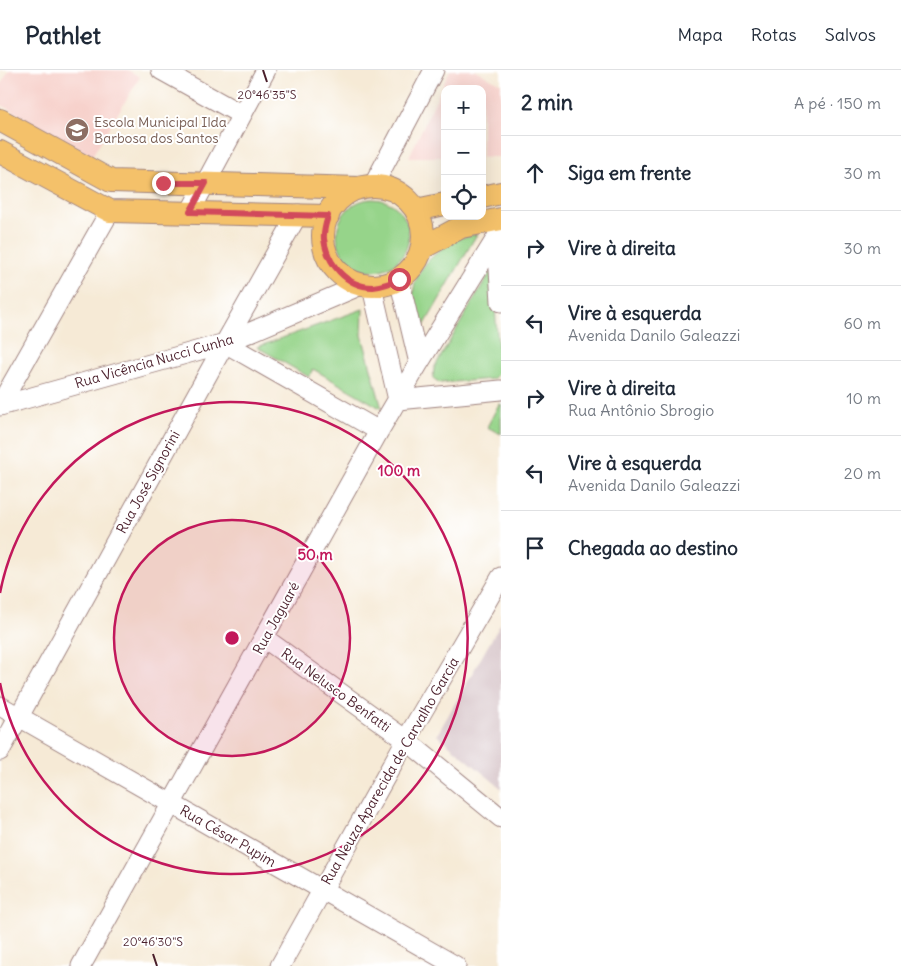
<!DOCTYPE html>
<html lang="pt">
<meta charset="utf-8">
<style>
:root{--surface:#fff;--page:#f6f6f7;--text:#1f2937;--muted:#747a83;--line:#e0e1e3}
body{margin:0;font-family:Delius,sans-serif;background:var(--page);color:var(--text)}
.controls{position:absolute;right:15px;top:15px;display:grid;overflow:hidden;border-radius:10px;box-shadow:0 5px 20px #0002}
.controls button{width:45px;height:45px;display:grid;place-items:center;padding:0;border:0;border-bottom:1px solid var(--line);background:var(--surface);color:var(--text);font:25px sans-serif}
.stop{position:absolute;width:15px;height:15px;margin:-11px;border:4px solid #d1495b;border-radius:50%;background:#fff}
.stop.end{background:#d1495b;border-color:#fff;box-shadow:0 1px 5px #0008}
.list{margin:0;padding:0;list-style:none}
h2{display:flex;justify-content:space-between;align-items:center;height:65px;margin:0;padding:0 20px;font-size:21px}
h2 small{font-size:16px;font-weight:400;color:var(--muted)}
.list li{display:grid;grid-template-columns:32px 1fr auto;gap:15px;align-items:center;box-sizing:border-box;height:75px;padding:0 20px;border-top:1px solid var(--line)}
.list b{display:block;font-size:19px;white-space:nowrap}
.list p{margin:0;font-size:16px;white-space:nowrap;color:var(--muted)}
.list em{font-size:16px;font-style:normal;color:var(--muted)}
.icon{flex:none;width:28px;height:28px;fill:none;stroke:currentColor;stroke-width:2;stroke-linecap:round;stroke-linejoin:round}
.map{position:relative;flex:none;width:501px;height:896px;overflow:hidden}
header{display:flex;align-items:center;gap:30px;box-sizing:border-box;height:70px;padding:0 25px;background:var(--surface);border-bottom:1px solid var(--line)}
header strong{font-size:24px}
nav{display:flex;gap:28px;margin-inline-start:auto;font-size:18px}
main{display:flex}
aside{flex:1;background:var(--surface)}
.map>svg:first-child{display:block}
.built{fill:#f7d0ca}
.industrial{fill:#d2bec2}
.green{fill:#96d48a;stroke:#707a5a}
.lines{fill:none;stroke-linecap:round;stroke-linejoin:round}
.minor-casing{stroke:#a08480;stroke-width:21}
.major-casing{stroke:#a08480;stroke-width:24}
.minor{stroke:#fff;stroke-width:19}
.major{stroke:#f4c16a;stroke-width:22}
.route{stroke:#d1495b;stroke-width:6}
.ticks{fill:none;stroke:#4a1f2b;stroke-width:2}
.ring{fill:none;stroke:#c2185b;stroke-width:2.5}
.labels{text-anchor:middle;stroke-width:4;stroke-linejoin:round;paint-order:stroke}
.education-label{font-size:14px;fill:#785e54;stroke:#fff;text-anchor:start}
.street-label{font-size:14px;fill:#4a1f2b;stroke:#fff}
.ticks-label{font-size:12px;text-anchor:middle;fill:#4a1f2b;stroke:#fff;stroke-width:4;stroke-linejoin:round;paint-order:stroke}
.centre{fill:#c2185b;stroke:#fff;stroke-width:2.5}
.ring-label{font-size:15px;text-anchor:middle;font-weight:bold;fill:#c2185b;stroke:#fff;stroke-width:4;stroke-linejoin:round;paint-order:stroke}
</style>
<header>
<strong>Pathlet</strong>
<nav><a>Mapa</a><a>Rotas</a><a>Salvos</a></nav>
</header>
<main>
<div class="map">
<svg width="501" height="896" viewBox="0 0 501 896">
<rect width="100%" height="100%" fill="#fff"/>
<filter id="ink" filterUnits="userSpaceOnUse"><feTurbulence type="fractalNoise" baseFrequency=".02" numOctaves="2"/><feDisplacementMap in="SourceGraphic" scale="10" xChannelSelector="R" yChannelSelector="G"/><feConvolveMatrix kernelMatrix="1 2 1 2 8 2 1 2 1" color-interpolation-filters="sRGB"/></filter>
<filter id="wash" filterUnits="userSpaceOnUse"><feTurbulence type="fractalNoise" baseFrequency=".0096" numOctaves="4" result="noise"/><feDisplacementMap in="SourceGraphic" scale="20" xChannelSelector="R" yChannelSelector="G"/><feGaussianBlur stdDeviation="1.12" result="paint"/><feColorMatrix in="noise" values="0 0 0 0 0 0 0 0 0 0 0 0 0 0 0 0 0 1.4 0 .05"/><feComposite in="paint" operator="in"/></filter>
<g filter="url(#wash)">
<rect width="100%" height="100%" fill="#f6ead6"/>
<!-- built -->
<path class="built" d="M9 0H128L140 7 92 86 0 34V16Z
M450 0H475L501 14V87H482V19H445V87H409Z"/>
<!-- industrial -->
<path class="industrial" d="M501 553V718L437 665Z"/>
<!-- green -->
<path class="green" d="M337 165a36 36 0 1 1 72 0a36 36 0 1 1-72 0Z
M477 164 424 256H418C409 224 411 203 439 181 443 177 449 172 454 170 461 167 469 166 477 164Z
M492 199 500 302 493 309 440 313 433 308 434 298Z
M363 239 362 265 382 339 313 299 309 307 257 277Z
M499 334H501V364L487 357Z"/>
</g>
<g filter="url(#ink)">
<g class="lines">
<!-- minor casing -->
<g class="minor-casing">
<path id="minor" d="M161 0 242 45
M373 116 434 0
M190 142 266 0
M497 167 501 232
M399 209 419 293
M372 217 398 330
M225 273 379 361
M398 330 501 320
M0 335 110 141
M0 336 225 273 361 215
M264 568 406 670 501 748
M0 636 456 896
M0 681 225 273 298 144
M81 896 379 361 419 293 497 167 499 149
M280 896 406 670 501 507"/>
</g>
<!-- major casing -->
<g class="major-casing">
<path id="major" d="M0 50 111 111 360 118
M0 82 110 141 328 146
M323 166a50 50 0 1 1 100 0a50 50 0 1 1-100 0Z
M482 127 501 123
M416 140 445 134
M422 178 461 157 501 149"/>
</g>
<!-- minor -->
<use href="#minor" class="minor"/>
<!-- major -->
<use href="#major" class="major"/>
</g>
</g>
<g class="lines" filter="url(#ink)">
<!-- route -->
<path class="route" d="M163 113H206L190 142 328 146C326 153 323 162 324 169 327 193 346 217 373 217 383 216 391 213 399 209"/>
</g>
<!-- ticks -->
<path class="ticks" d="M263 0 267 12M153 884 157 896"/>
<!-- distance rings -->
<circle cx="232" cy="568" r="118" fill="#c2185b" fill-opacity=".12"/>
<g class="ring">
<circle cx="232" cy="568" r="118"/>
<path d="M0 523A236 236 0 1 1 0 613"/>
</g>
<!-- icons -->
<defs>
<g id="school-disc" transform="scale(1.25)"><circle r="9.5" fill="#8d6e63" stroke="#fff"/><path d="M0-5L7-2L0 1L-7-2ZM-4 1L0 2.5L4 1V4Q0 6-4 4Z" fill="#fff"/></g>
</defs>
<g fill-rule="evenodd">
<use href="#school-disc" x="77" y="60"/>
</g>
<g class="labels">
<!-- education labels -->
<g class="education-label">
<text x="94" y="57">Escola Municipal Ilda<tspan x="94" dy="16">Barbosa dos Santos</tspan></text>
</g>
<!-- street labels -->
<g class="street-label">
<text transform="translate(154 291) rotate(-16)" y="5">Rua Vicência Nucci Cunha</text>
<text transform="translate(148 412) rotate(-61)" y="5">Rua José Signorini</text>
<text transform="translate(276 548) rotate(-61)" y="5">Rua Jaguaré</text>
<text transform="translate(336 620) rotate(36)" y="5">Rua Nelusco Benfatti</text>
<text transform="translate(390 701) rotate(-60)" y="5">Rua Neuza Aparecida de Carvalho Garcia</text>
<text transform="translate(228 766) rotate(30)" y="5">Rua César Pupim</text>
</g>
</g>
<g class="ticks-label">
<text x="267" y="29">20°46'35"S</text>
<text x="153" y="876">20°46'30"S</text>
</g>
<circle cx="232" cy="568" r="8" class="centre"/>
<g class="ring-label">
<text x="399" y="406">100 m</text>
<text x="315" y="490">50 m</text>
</g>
</svg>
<div class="controls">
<button>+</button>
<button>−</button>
<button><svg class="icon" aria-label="locate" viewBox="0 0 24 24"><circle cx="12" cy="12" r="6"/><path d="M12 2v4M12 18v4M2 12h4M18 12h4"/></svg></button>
</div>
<div class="stop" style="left:399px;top:209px"></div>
<div class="stop end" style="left:163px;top:113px"></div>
</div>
<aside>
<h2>2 min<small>A pé · 150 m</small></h2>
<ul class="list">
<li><svg class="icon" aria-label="ahead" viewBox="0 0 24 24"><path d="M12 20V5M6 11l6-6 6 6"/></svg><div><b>Siga em frente</b></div><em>30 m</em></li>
<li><svg class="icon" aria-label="right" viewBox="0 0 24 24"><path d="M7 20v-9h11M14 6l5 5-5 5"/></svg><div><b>Vire à direita</b></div><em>30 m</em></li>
<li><svg class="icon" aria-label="left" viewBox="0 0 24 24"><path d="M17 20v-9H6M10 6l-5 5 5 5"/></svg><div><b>Vire à esquerda</b><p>Avenida Danilo Galeazzi</p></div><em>60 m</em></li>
<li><svg class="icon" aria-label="right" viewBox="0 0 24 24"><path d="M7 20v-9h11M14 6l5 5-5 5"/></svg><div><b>Vire à direita</b><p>Rua Antônio Sbrogio</p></div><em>10 m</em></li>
<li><svg class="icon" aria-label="left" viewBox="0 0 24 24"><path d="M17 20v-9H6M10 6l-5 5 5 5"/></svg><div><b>Vire à esquerda</b><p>Avenida Danilo Galeazzi</p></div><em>20 m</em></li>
<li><svg class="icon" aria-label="arrive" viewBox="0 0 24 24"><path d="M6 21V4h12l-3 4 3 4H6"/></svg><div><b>Chegada ao destino</b></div></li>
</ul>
</aside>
</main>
